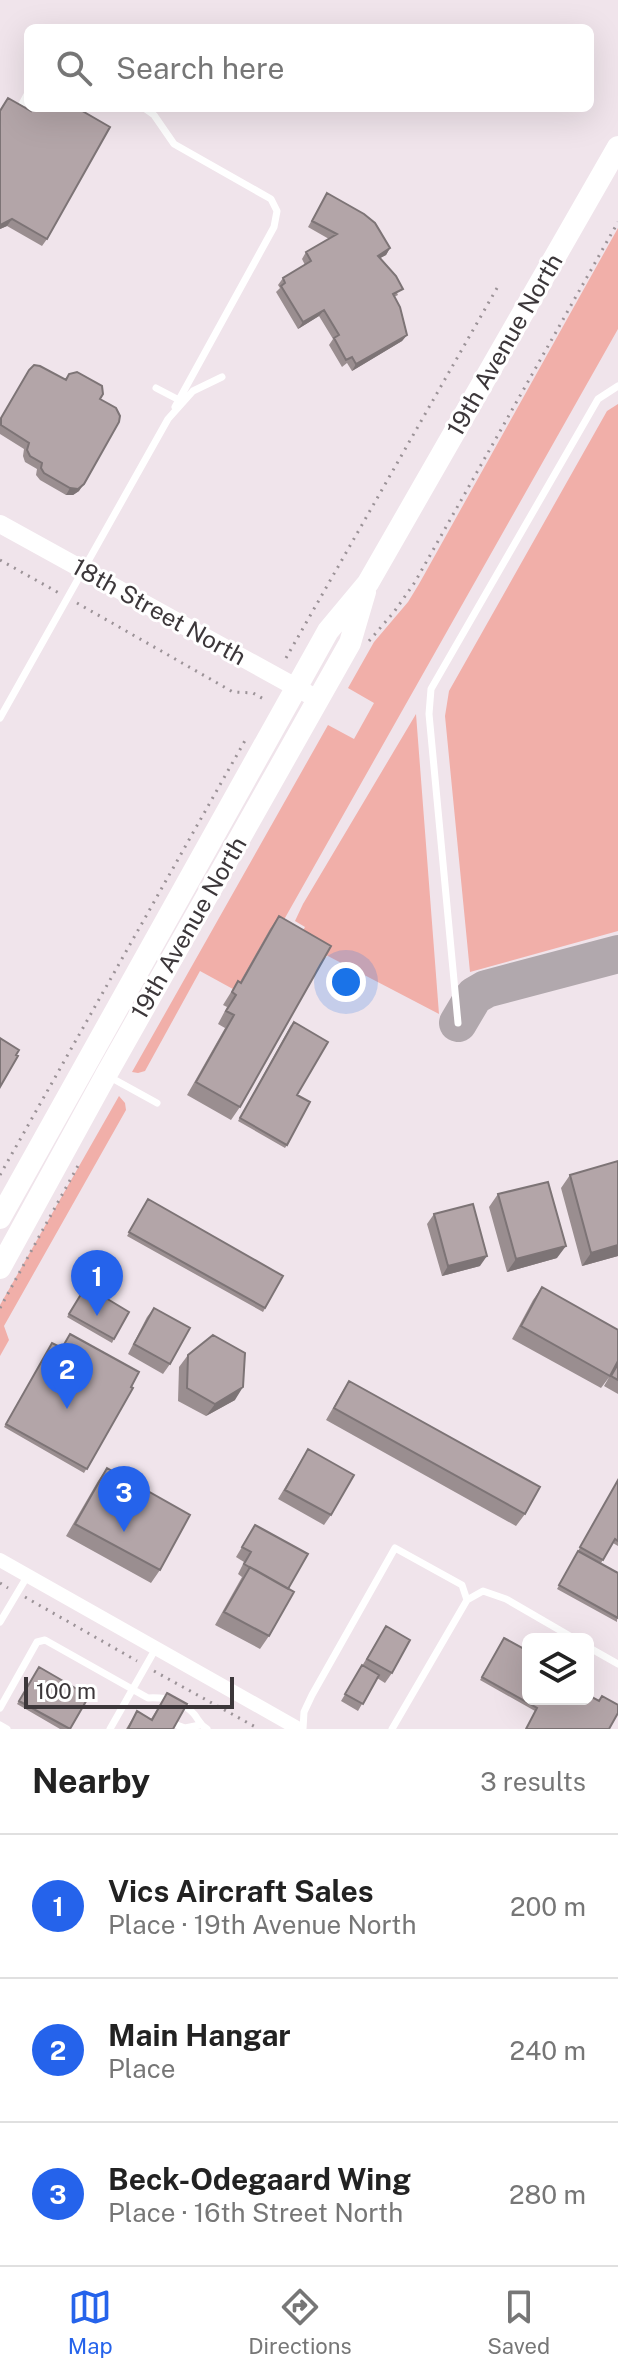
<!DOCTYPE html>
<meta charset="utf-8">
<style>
:root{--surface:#fff;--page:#f6f6f6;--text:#222;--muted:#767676;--line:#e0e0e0;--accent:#2563eb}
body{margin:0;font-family:"Public Sans",sans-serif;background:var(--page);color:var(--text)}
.controls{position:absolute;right:24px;bottom:24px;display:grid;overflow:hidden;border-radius:12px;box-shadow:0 8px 32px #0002}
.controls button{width:72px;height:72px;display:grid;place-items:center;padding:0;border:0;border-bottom:2px solid var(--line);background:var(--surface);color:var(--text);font:40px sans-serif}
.scale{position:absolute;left:24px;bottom:20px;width:210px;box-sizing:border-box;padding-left:8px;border:4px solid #3c373a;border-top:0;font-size:22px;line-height:28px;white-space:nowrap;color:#3c373a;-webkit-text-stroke:6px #fff;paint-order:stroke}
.you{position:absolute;left:346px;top:982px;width:28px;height:28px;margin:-20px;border:6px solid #fff;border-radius:50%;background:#1a73e8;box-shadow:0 0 0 12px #1a73e833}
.badge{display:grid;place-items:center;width:52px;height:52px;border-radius:50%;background:var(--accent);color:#fff;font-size:26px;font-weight:700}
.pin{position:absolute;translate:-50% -66px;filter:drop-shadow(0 2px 4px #0008)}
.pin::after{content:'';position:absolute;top:42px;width:28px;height:24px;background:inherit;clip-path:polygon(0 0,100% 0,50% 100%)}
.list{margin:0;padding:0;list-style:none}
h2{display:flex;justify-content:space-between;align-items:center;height:104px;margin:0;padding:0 32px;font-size:34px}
h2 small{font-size:26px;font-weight:400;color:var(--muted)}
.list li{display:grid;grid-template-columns:52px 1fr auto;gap:24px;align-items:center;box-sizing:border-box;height:144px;padding:0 32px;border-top:2px solid var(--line)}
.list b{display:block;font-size:30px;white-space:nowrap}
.list p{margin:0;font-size:26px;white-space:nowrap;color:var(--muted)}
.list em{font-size:26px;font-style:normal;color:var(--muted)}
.icon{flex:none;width:44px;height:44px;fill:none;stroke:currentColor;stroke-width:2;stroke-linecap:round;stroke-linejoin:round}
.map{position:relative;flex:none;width:618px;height:1729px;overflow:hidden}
.search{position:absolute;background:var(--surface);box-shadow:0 8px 32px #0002;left:24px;right:24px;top:24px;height:88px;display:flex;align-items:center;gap:20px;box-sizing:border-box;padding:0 28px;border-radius:12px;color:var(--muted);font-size:30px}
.sheet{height:536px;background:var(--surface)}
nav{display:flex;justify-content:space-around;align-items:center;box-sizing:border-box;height:112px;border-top:2px solid var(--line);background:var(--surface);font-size:22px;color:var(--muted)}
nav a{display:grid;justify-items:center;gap:4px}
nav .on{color:var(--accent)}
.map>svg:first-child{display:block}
.green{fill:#f1afa9}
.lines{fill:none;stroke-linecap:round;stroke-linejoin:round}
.taxiway{stroke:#b1a8ad;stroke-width:38}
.path{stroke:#9b9297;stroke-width:3;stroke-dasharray:2 6;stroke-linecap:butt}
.service{stroke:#fff;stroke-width:7}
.minor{stroke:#fff;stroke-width:14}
.tertiary{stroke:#fff;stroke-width:18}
.primary{stroke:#fff;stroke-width:22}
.wall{fill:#9a8e90}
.shaded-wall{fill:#7d7476}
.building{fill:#b3a5a8;stroke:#7d7476;stroke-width:2}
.labels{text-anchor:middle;stroke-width:6;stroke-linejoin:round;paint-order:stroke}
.street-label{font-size:24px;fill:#3c373a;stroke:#fff}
</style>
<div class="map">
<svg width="618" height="1729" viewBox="0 0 618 1729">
<rect width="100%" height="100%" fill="#f0e4eb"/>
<!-- green -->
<path class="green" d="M618 228V329L242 994 200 971 145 1071 138 1073 132 1072 328 725 354 739 374 703 348 688 374 642 408 602 419 584Z
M618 404V931L470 972 445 716 449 691 607 411Z
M416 714 439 1014 326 955 296 943 305 927 295 921 303 904Z
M119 1096 125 1103 126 1110 4 1326 9 1340 0 1356V1305Z"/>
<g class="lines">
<!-- taxiway -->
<path class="taxiway" d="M458 1023 474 996 486 989 618 954"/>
<!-- path -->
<path class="path" d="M0 560 59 593
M77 603 233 692 253 693 267 701
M369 641 394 612 415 582 618 222
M286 658 497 288
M0 1175 247 737
M0 1308 80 1162
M0 1583 8 1588
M25 1597 137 1661
M154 1671 259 1729"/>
<!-- service -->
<path class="service" d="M22 104 28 93
M144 108 154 115 174 144 271 199 277 211 274 227 175 407
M156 388 179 400
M0 718 168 419 193 391 222 377
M458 1023 429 714 431 689 598 399 618 386
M108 1076 157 1103
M0 1622 28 1575
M588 1647 618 1664
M0 1708 37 1642 45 1640 148 1698C165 1697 182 1701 194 1714 199 1720 199 1724 207 1729
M174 1724 185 1728 200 1725
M0 1725 7 1729
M110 1729 156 1648
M303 1729 304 1712 312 1695 395 1548 462 1585 467 1600
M392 1729 467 1600 483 1591 506 1599 575 1639"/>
<!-- minor -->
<path class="minor" d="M0 1560 299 1729"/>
<!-- tertiary -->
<path class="tertiary" d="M0 524 319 700"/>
<!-- primary -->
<path class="primary" d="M0 1218 328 631 368 583 618 147
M0 1268 106 1075 350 643 365 592"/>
</g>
<!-- wall -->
<path class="wall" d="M8 98 30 110 31 108H77L47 239 42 246 7 226 0 229V110Z
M327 193 390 248 386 255 380 258 398 295 394 297 407 335 402 341 352 371 347 363 342 367 329 345 333 339 319 316 298 329 276 292 280 288 278 285 283 278 305 265 302 259 306 252 329 239 308 227Z
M29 370 65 379 69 374 100 399 79 491 73 495H66L40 480 36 475 37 469 25 462 23 456 24 449 0 434V419Z
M279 916 240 1107 231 1120 187 1095 225 1028 218 1024 227 1007 223 1005 238 981 240 982 270 929Z
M291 1025 287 1145 285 1148 238 1121Z
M618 1161V1256L582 1266 561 1188 570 1175Z
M498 1194 557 1258 507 1272 489 1207Z
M148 1199 283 1276 263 1312 127 1236Z
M434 1214 480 1266 442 1276 427 1224Z
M86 1286 114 1339 112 1343 67 1317Z
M542 1287 610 1376 601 1388 512 1339 533 1300Z
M154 1308 170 1364 163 1374 128 1354 147 1317Z
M52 1343 133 1388 84 1473 4 1427Z
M188 1355 235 1400 206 1416 178 1401 179 1367Z
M618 1362V1394L604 1386Z
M349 1381 525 1514 516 1526 326 1420 341 1394Z
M308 1449 331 1515 324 1525 278 1499Z
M107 1468 160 1570 151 1583 66 1536 98 1481Z
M618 1480V1546L613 1543 601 1563 578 1551Z
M255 1525 288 1589 269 1636 260 1649 215 1625 242 1577 238 1574 244 1562 236 1557Z
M578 1551 618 1573 617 1622 557 1589Z
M386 1626 392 1673 385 1683 377 1678 358 1711 341 1701Z
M504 1638 528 1699 599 1701 618 1705 535 1711 480 1680Z
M39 1667 70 1729H60L17 1704Z
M167 1693 173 1729H126L137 1711 151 1719Z"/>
<!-- shaded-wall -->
<path class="shaded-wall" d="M12 219 7 226 0 229V225Z
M390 248 386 255 373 262 378 256Z
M324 310 319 316 298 329 303 322Z
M407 335 402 341 352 371 356 364Z
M84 484 79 491 73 495H66L70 488Z
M618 1245V1256L582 1266 591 1253Z
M566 1246 557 1258 507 1272 516 1259Z
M487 1256 480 1266 442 1276 448 1266Z
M243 1387 235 1400 206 1416 215 1404Z"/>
<!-- building -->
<path class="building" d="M8 98 31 111 32 108H77L110 127 47 239 12 219 0 225V111Z
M327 193 364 214 375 223 390 248 378 256 396 276 403 289 393 294 400 307 407 335 356 364 352 357 346 360 334 338 339 335 324 310 303 322 281 286 285 283 283 278 311 261 306 252 337 234 312 221Z
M34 365 40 366 66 380 69 374 77 372 102 386 103 394 100 399 116 408 120 416 119 422 84 484 78 489 70 488 44 473 41 468 42 463 30 456 27 450 29 443 1 425V418L29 370Z
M279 916 331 946 240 1107 196 1082 234 1015 226 1011 236 995 232 992 238 981 241 983Z
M294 1022 328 1042 297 1095 310 1102 287 1145 240 1118Z
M0 1038 19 1050 16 1055 18 1056 0 1087Z
M618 1161V1245L591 1253 570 1175Z
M548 1182 566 1246 516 1259 498 1194Z
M148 1199 283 1276 265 1308 129 1232Z
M473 1204 487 1256 448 1266 434 1214Z
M86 1286 129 1312 114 1339 69 1314Z
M542 1287 618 1330V1361L610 1376 521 1326Z
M154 1308 190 1328 170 1364 134 1344Z
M70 1334 139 1372 131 1387 133 1388 87 1469 6 1424 52 1343 62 1348Z
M213 1335 245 1353 243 1387 215 1404 187 1388 188 1355Z
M618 1364V1380L611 1376Z
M349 1381 540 1487 525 1514 334 1408Z
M308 1449 354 1475 331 1515 285 1490Z
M107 1468 190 1515 160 1570 75 1524Z
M618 1480V1541L615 1539 603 1560 580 1547Z
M255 1525 308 1554 288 1589 244 1564 251 1552 242 1547Z
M578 1551 618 1573V1618L559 1585Z
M250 1567 294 1592 269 1636 224 1612Z
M386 1626 410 1640 392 1673 367 1659Z
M504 1638 528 1651V1699H588V1695L599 1701 602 1696 618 1705V1713L609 1729H526L537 1708 482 1677Z
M362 1665 379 1675 363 1704 345 1694Z
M39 1667 89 1696 70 1729 19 1701Z
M167 1693 187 1704 173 1729H128L137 1711 152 1720Z"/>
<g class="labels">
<!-- street labels -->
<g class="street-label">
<text transform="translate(505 345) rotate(-60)" y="8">19th Avenue North</text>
<text transform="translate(159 612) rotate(29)" y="8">18th Street North</text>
<text transform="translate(189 928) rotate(-60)" y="8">19th Avenue North</text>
</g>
</g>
</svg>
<div class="controls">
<button><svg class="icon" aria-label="layers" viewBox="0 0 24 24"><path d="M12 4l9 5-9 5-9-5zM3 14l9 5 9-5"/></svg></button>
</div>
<div class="scale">100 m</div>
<div class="you"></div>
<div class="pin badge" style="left:97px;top:1316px">1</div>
<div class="pin badge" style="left:67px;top:1409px">2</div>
<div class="pin badge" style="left:124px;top:1532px">3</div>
<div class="search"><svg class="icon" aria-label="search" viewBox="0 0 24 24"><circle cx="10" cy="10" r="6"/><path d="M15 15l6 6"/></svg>Search here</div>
</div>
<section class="sheet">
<h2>Nearby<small>3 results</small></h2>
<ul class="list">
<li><span class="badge">1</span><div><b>Vics Aircraft Sales</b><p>Place · 19th Avenue North</p></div><em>200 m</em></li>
<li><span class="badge">2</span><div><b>Main Hangar</b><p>Place</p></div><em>240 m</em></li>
<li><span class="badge">3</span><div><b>Beck-Odegaard Wing</b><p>Place · 16th Street North</p></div><em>280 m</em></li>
</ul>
</section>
<nav>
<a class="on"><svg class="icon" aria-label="map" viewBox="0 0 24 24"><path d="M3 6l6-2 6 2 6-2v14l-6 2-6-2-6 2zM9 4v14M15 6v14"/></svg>Map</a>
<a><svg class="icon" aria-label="directions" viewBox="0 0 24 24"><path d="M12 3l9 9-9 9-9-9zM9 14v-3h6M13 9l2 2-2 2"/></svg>Directions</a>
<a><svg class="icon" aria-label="saved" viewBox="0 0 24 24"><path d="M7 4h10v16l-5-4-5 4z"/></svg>Saved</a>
</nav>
